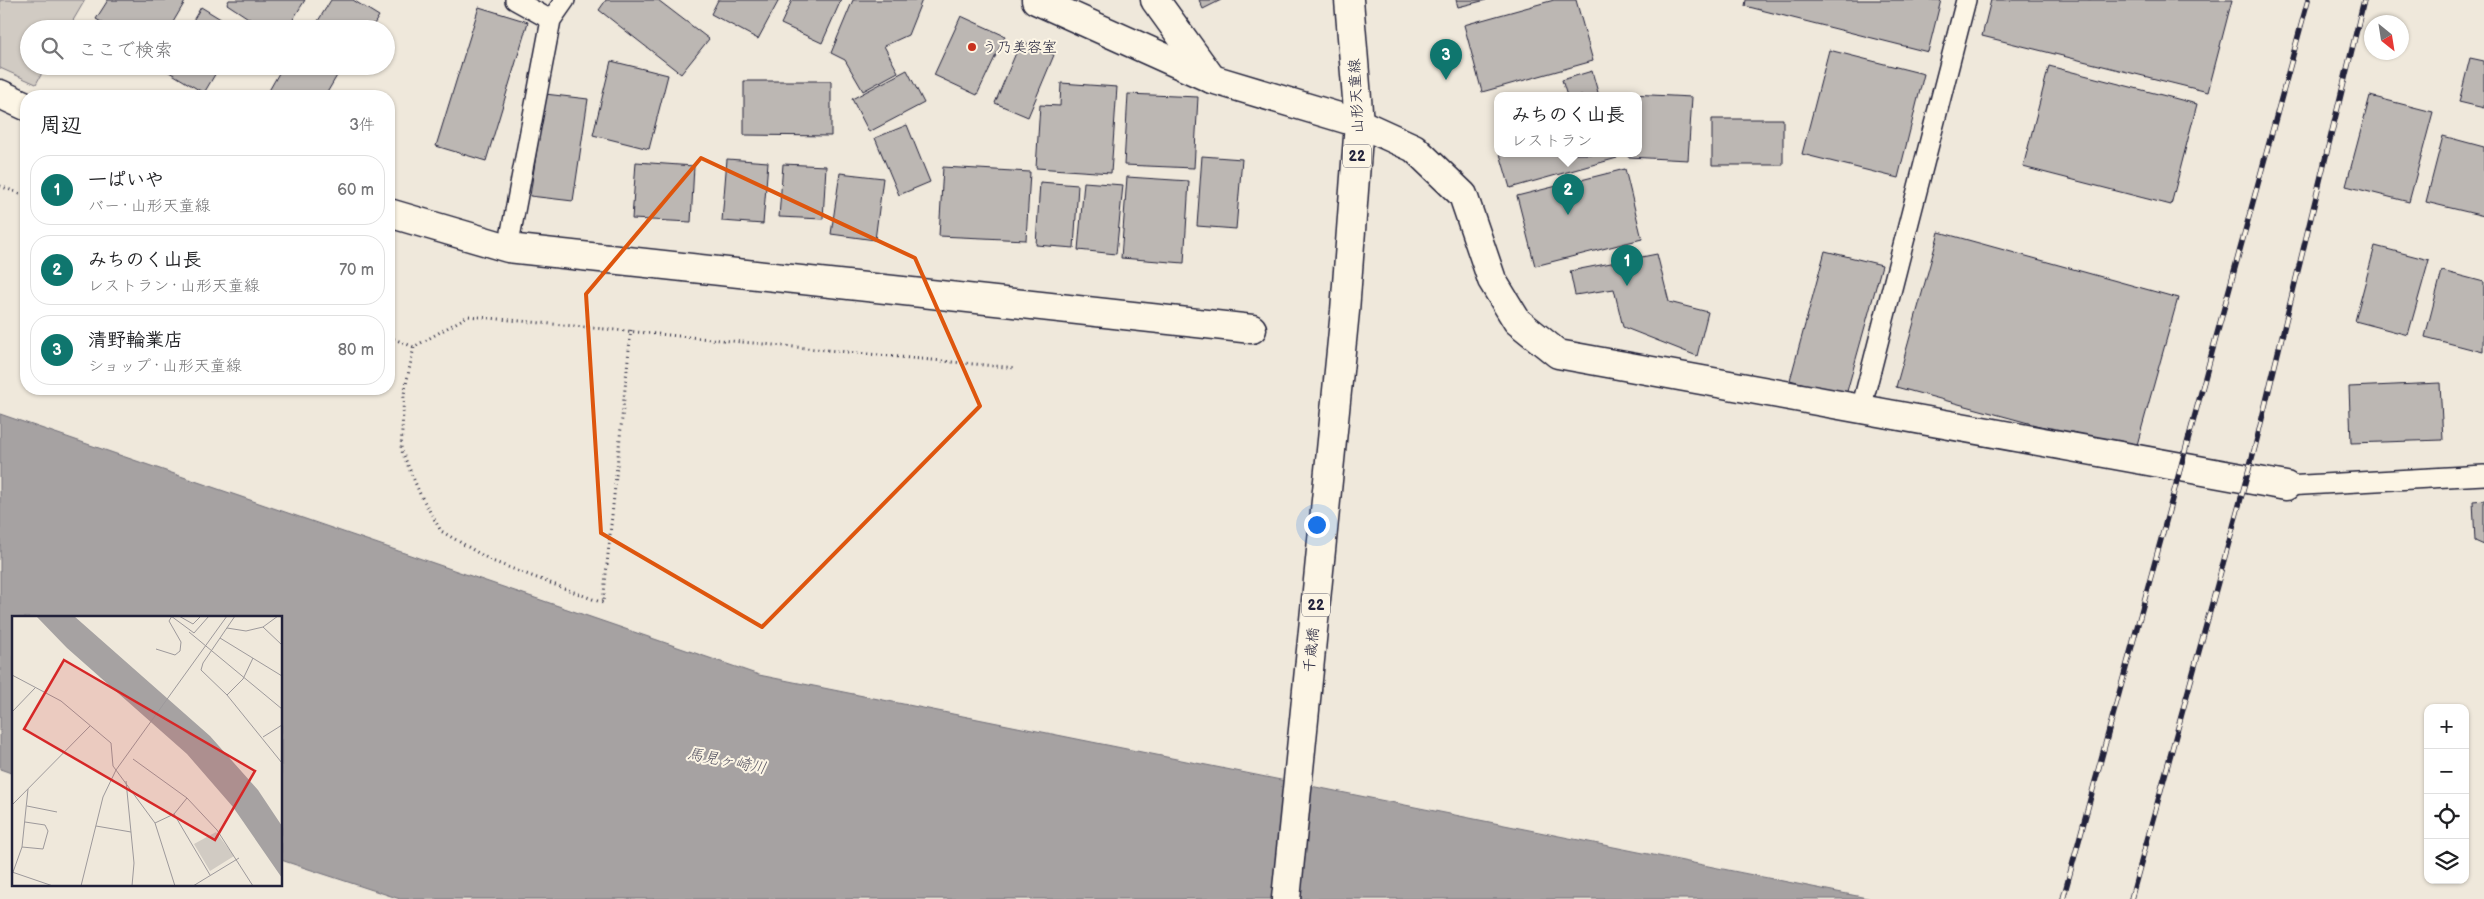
<!DOCTYPE html>
<html lang="ja">
<meta charset="utf-8">
<style>
:root{--surface:#fff;--page:#f6f6f6;--text:#202124;--muted:#757577;--line:#e0e0e0;--accent:#0f766e}
body{margin:0;font-family:"Balsamiq Sans","Klee One",sans-serif;background:var(--page);color:var(--text)}
.controls{position:absolute;right:15px;bottom:15px;display:grid;overflow:hidden;border-radius:10px;box-shadow:0 1px 4px #0004}
.controls button{width:45px;height:45px;display:grid;place-items:center;padding:0;border:0;border-bottom:1px solid var(--line);background:var(--surface);color:var(--text);font:25px sans-serif}
.compass{position:absolute;left:2364px;top:15px;width:45px;height:45px;border-radius:50%;background:var(--surface);box-shadow:0 1px 4px #0004;rotate:150deg}
.you{position:absolute;left:1316px;top:524px;width:18px;height:18px;margin:-12px;border:4px solid #fff;border-radius:50%;background:#1a73e8;box-shadow:0 0 0 8px #1a73e833}
.badge{display:grid;place-items:center;width:32px;height:32px;border-radius:50%;background:var(--accent);color:#fff;font-size:16px;font-weight:700}
.pin{position:absolute;translate:-50% -41px;filter:drop-shadow(0 1px 2px #0008)}
.pin::after{content:'';position:absolute;top:26px;width:18px;height:15px;background:inherit;clip-path:polygon(0 0,100% 0,50% 100%)}
.popup{position:absolute;left:1494px;top:92px;width:148px;height:65px;box-sizing:border-box;display:grid;place-content:center;border-radius:10px;background:var(--surface);filter:drop-shadow(0 1px 4px #0005);font-size:16px;white-space:nowrap;color:var(--muted)}
.popup b{font-size:19px;color:var(--text)}
.popup::after{content:'';position:absolute;left:50%;top:100%;margin-left:-10px;border:10px solid transparent;border-top-color:var(--surface)}
.list{margin:0;padding:0;list-style:none}
h2{display:flex;justify-content:space-between;align-items:center;height:65px;margin:0;padding:0 20px;font-size:21px}
h2 small{font-size:16px;font-weight:400;color:var(--muted)}
.list li{display:grid;grid-template-columns:32px 1fr auto;gap:15px;align-items:center;box-sizing:border-box;height:70px;margin:0 10px 10px;padding:0 10px;border:1px solid var(--line);border-radius:20px}
.list b{display:block;font-size:19px;white-space:nowrap}
.list p{margin:0;font-size:16px;white-space:nowrap;color:var(--muted)}
.list em{font-size:16px;font-style:normal;color:var(--muted)}
.icon{flex:none;width:28px;height:28px;fill:none;stroke:currentColor;stroke-width:2;stroke-linecap:round;stroke-linejoin:round}
.map{position:relative;flex:none;width:2484px;height:899px;overflow:hidden}
.search{position:absolute;background:var(--surface);box-shadow:0 1px 4px #0004;left:20px;top:20px;width:375px;height:55px;display:flex;align-items:center;gap:12px;box-sizing:border-box;padding:0 18px;border-radius:28px;color:var(--muted);font-size:19px}
.panel{position:absolute;background:var(--surface);box-shadow:0 1px 4px #0004;left:20px;top:90px;width:375px;height:305px;border-radius:20px}
.map>svg:first-child{display:block}
.green{fill:#d1cbc3;stroke:#7a767f}
.water{fill:#a6a2a2;stroke:#716f79}
.building{fill:#bcb7b3;stroke:#22223b}
.lines{fill:none;stroke-linecap:round;stroke-linejoin:round}
.service-casing{stroke:#22223b;stroke-width:22}
.minor-casing{stroke:#22223b;stroke-width:31}
.tertiary-casing{stroke:#22223b;stroke-width:31}
.primary-casing{stroke:#22223b;stroke-width:31}
.path{stroke:#22223b;stroke-width:3;stroke-dasharray:1 4;stroke-linecap:butt}
.service{stroke:#fcf5e5;stroke-width:19}
.minor{stroke:#fcf5e5;stroke-width:28}
.tertiary{stroke:#fcf5e5;stroke-width:28}
.primary{stroke:#fcf5e5;stroke-width:28}
.rail-casing{stroke:#22223b;stroke-width:5.5}
.rail{stroke:#fcf5e5;stroke-width:4;stroke-dasharray:11;stroke-linecap:butt}
.marked{fill:none;stroke:#de560e;stroke-width:4;stroke-linejoin:round}
.poi-dot{fill:#c8321e;stroke:#fcf5e5;stroke-width:2}
.labels{text-anchor:middle;stroke-width:4;stroke-linejoin:round;paint-order:stroke}
.shield{fill:#fcf5e5;stroke:#63616e;stroke-width:1}
.shield-label{font-size:14px;font-weight:bold;fill:#22223b}
.poi-label{font-size:15px;fill:#22223b;stroke:#fcf5e5;text-anchor:start}
.street-label{font-size:15px;fill:#22223b;stroke:#fcf5e5}
.water-label{font-size:16px;font-style:italic;fill:#575564;stroke:#fcf5e5}
.inset-road{fill:none;stroke:#9d999b;stroke-width:1}
.view{fill:#d62828;fill-opacity:0.15;stroke:#d62828;stroke-width:2.5}
.inset-edge{fill:none;stroke:#22223b;stroke-width:2.5}
</style>
<div class="map">
<svg width="2484" height="899" viewBox="0 0 2484 899">
<rect width="100%" height="100%" fill="#efe8db"/>
<filter id="ink" filterUnits="userSpaceOnUse"><feTurbulence type="fractalNoise" baseFrequency=".02" numOctaves="2"/><feDisplacementMap in="SourceGraphic" scale="10" xChannelSelector="R" yChannelSelector="G"/><feConvolveMatrix kernelMatrix="1 2 1 2 8 2 1 2 1" color-interpolation-filters="sRGB"/></filter>
<g filter="url(#ink)">
<!-- green -->
<path class="green" d="M0 0H85L68 29H29V66H46L36 84 0 68Z"/>
<!-- water -->
<path class="water" d="M0 414 759 675 1872 899H400L281 860V618H14V774L0 769Z"/>
<!-- building -->
<path class="building" d="M108 0H186L169 29H113L96 19Z
M229 0H305L287 29H265L227 4Z
M331 0H353L379 16 371 29H313Z
M606 0H658L709 39 681 74 599 10Z
M718 0H779L758 39 711 14Z
M792 0H841L822 43 781 24Z
M853 0H922L908 35 884 46 898 72 863 91 845 60 831 53Z
M1199 0H1221L1203 9Z
M1456 0H1486L1458 7Z
M1554 0H1576L1593 61 1482 92 1464 25Z
M1746 0H1941L1928 52 1745 6Z
M1991 0H2232L2208 92 1982 36Z
M201 7 237 29H188Z
M479 7 528 22 486 161 436 146Z
M961 16 1005 36 977 95 934 75Z
M1021 41 1054 55 1028 117 995 103Z
M1829 50 1924 74 1898 178 1802 154Z
M2470 58 2484 61V108L2459 102Z
M611 61 668 75 649 149 593 135Z
M165 66H220L204 93 164 69Z
M283 66H326L338 74 325 96H266Z
M2049 66 2197 104 2171 205 2023 167Z
M907 70 924 103 869 132 852 99Z
M1592 71 1599 96H1567L1562 80Z
M744 81H831V136L744 135Z
M1061 83 1117 87 1111 173 1036 168 1040 105 1060 106Z
M1610 93 1692 97 1688 160 1628 157 1627 154H1638V96H1610Z
M545 94 588 99 573 201 530 196Z
M1128 94 1198 97 1194 168 1124 165Z
M2370 96 2433 112 2409 202 2346 186Z
M1712 119H1783V165H1712Z
M907 125 930 182 899 195 875 138Z
M2443 136 2484 147V216L2426 202Z
M1500 154H1616L1617 158 1510 188Z
M1202 156 1242 159 1236 229 1197 226Z
M727 159 768 162 763 224 722 221Z
M636 162 694 166 691 222 632 219Z
M783 164 826 166 823 219 779 217Z
M943 167 1030 172 1026 240 939 236Z
M1625 169 1642 239 1535 266 1517 196Z
M840 173 883 178 875 240 831 234Z
M1127 177 1189 181 1184 263 1121 258Z
M1040 182 1078 185 1074 248 1036 245Z
M1084 182 1123 185 1116 254 1078 250Z
M1939 232 2178 298 2135 452 1896 387Z
M2375 246 2429 260 2408 335 2355 321Z
M1825 251 1882 265 1846 395 1790 380Z
M1657 254 1669 302 1708 312 1697 356 1623 327 1614 289 1575 295 1570 271Z
M2442 271 2484 282 2483 352 2425 337Z
M2440 383 2443 440 2351 443 2349 387Z
M2484 500V545L2475 541 2473 501Z"/>
<g class="lines">
<!-- service casing -->
<g class="service-casing">
<path id="service" d="M515 0 551 20 565 0
M508 248 551 20
M1861 409 1966 0
M2286 486 2484 475"/>
</g>
<!-- minor casing -->
<g class="minor-casing">
<path id="minor" d="M1155 0 1212 79
M0 94 26 106
M1359 123 1414 148 1463 195 1492 280 1517 321 1558 354 2286 486
M389 213 508 248 1252 329"/>
</g>
<!-- tertiary casing -->
<g class="tertiary-casing">
<path id="tertiary" d="M1036 0 1212 79 1359 123"/>
</g>
<!-- primary casing -->
<g class="primary-casing">
<path id="primary" d="M1286 899 1345 311 1359 123 1349 0"/>
</g>
<!-- path -->
<path class="path" d="M0 186 26 196
M631 330 603 603 492 561 441 531 420 494 401 449 404 394 414 347 468 316 1016 368
M389 337 414 347"/>
<!-- service -->
<use href="#service" class="service"/>
<!-- minor -->
<use href="#minor" class="minor"/>
<!-- tertiary -->
<use href="#tertiary" class="tertiary"/>
<!-- primary -->
<use href="#primary" class="primary"/>
<!-- rail casing -->
<g class="rail-casing">
<path id="rail" d="M2063 899 2308 0
M2131 899 2255 447 2364 0"/>
</g>
<!-- rail -->
<use href="#rail" class="rail"/>
</g>
</g>
<!-- marked area -->
<path class="marked" d="M701 158 915 258 980 406 762 627 601 533 586 294Z"/>
<!-- markers -->
<circle class="poi-dot" cx="972" cy="47" r="5"/>
<g class="labels">
<!-- shield labels -->
<g class="shield">
<rect x="1343" y="144.5" width="28" height="23" rx="4"/>
<rect x="1302" y="593.5" width="28" height="23" rx="4"/>
</g>
<g class="shield-label">
<text x="1357" y="161">22</text>
<text x="1316" y="610">22</text>
</g>
<!-- poi labels -->
<g class="poi-label">
<text x="982" y="52">う乃美容室</text>
</g>
<!-- street labels -->
<g class="street-label">
<text transform="translate(1356 96) rotate(-93)" y="5">山形天童線</text>
<text transform="translate(1311 650) rotate(-84)" y="5">千歳橋</text>
</g>
<!-- water labels -->
<g class="water-label">
<text transform="translate(727 760) rotate(11)" y="6">馬見ヶ崎川</text>
</g>
</g>
<!-- overview -->
<g transform="translate(12 616)">
<rect width="270" height="270" fill="#efe8db"/>
<path d="M204 216 222 240 198 255 182 228Z" fill="#d1cbc3"/>
<path d="M24 0H62L198 120 246 174 270 210V262L221 191 175 138 55 32Z" fill="#a6a2a2"/>
<path class="inset-road" d="M159 0 182 17 197 0M167 0 181 8 189 0M223 0 191 47 189 54 215 79 270 147M251 11 270 29M215 12 234 15 251 11 266 0M177 16 270 93M208 22 270 60M144 33 163 39 168 35 169 26 157 5 160 0M0 59 49 85 99 127 101 150 143 207 163 270M215 79 231 63 241 42M0 96 23 72M251 121 270 109M121 143 175 182 205 214 241 270M114 165 122 247 120 270M0 189 78 110M15 190 45 196M162 198 175 182M143 207 162 198 198 259M84 210 119 216M10 231 31 233 36 215 33 209 13 206M0 256 41 270M0 259 10 231 16 173M69 270 91 181 104 154 215 0M181 270 227 242"/>
<path class="view" d="M52 44 243 155 203 224 12 113Z"/>
<rect width="270" height="270" class="inset-edge"/>
</g>
</svg>
<div class="controls">
<button>+</button>
<button>−</button>
<button><svg class="icon" aria-label="locate" viewBox="0 0 24 24"><circle cx="12" cy="12" r="6"/><path d="M12 2v4M12 18v4M2 12h4M18 12h4"/></svg></button>
<button><svg class="icon" aria-label="layers" viewBox="0 0 24 24"><path d="M12 4l9 5-9 5-9-5zM3 14l9 5 9-5"/></svg></button>
</div>
<svg class="compass" viewBox="-18 -18 36 36"><path d="M0-13l5 13h-10z" fill="#e53935"/><path d="M0 13l5-13h-10z" fill="#757577"/></svg>
<div class="you"></div>
<div class="pin badge" style="left:1627px;top:286px">1</div>
<div class="pin badge" style="left:1568px;top:215px">2</div>
<div class="popup"><b>みちのく山長</b>レストラン</div>
<div class="pin badge" style="left:1446px;top:80px">3</div>
<div class="search"><svg class="icon" aria-label="search" viewBox="0 0 24 24"><circle cx="10" cy="10" r="6"/><path d="M15 15l6 6"/></svg>ここで検索</div>
<section class="panel">
<h2>周辺<small>3件</small></h2>
<ul class="list">
<li><span class="badge">1</span><div><b>一ぱいや</b><p>バー · 山形天童線</p></div><em>60 m</em></li>
<li><span class="badge">2</span><div><b>みちのく山長</b><p>レストラン · 山形天童線</p></div><em>70 m</em></li>
<li><span class="badge">3</span><div><b>清野輪業店</b><p>ショップ · 山形天童線</p></div><em>80 m</em></li>
</ul>
</section>
</div>
